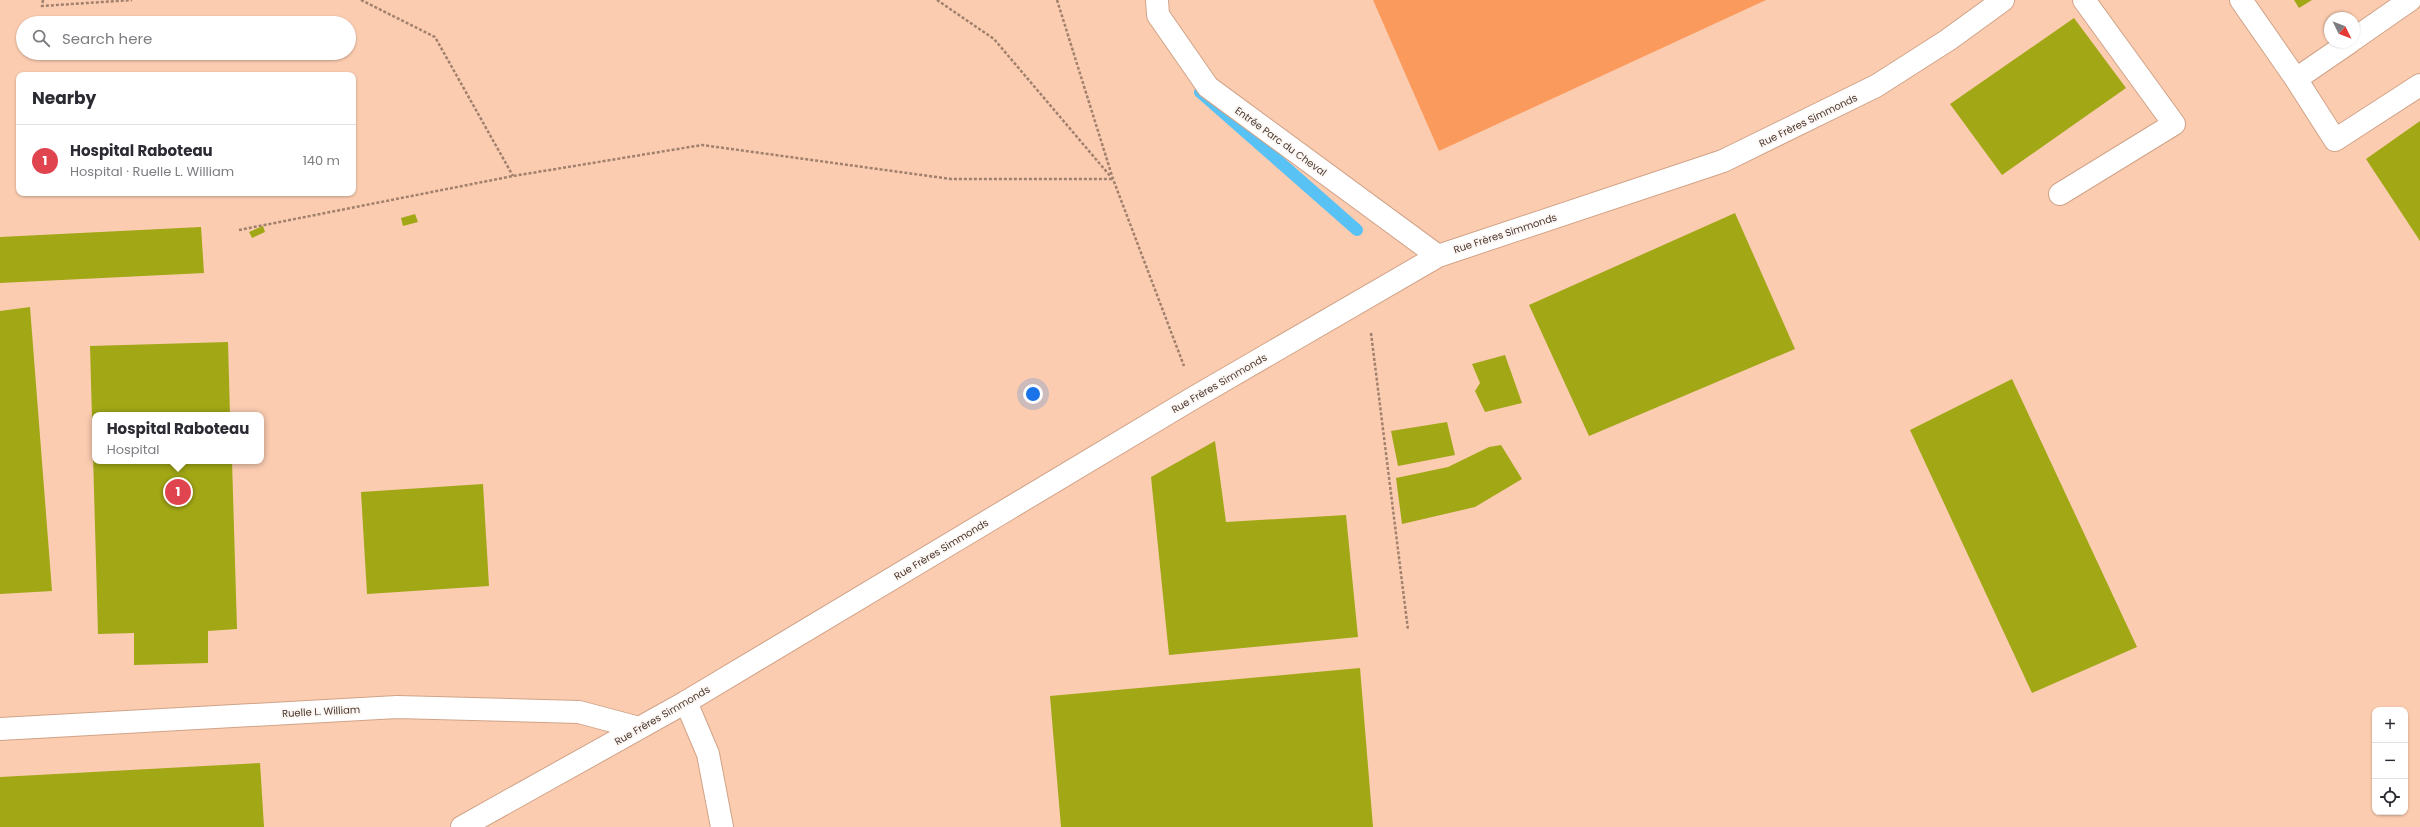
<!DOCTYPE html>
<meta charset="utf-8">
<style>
:root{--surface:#fff;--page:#f2f2f3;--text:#2b2b33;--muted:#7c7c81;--line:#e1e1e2;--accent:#d93025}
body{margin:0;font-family:Poppins,sans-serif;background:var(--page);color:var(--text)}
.controls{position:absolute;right:12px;bottom:12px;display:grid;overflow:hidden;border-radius:8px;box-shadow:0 1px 3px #0004}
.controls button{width:36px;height:36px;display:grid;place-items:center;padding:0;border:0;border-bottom:1px solid var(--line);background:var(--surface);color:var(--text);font:20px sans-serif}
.compass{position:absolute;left:2324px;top:12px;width:36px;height:36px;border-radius:50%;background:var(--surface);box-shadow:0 1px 3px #0004;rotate:133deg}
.you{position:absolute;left:1033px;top:394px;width:14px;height:14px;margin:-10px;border:3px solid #fff;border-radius:50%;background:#1a73e8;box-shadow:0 0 0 6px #1a73e833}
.badge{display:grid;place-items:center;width:26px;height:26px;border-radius:50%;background:var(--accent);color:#fff;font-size:13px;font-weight:700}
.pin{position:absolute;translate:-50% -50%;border:2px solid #fff;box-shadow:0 1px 4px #0006}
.popup{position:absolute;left:92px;top:412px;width:172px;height:52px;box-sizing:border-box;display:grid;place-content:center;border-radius:8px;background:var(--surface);filter:drop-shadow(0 1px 3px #0005);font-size:13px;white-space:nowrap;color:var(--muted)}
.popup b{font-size:15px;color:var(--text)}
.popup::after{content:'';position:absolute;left:50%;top:100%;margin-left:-8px;border:8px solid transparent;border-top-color:var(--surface)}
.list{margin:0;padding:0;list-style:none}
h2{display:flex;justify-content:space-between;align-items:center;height:52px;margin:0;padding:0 16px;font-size:17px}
h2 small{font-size:13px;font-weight:400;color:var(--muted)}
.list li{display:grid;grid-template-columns:26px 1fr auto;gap:12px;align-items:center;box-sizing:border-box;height:72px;padding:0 16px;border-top:1px solid var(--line)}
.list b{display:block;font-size:15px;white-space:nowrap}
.list p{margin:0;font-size:13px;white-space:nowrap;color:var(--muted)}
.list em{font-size:13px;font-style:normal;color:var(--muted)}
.icon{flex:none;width:22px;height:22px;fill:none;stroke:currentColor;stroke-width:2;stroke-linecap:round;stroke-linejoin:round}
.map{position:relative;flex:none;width:2420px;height:827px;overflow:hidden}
.search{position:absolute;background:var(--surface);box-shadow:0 1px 3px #0004;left:16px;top:16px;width:340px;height:44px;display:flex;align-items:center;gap:10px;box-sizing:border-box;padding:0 14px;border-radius:22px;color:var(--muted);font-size:15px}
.panel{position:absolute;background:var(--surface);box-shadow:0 1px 3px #0004;left:16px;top:72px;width:340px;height:124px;border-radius:8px}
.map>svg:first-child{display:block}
.green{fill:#fa9b5d}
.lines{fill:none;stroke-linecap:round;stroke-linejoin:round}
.stream{stroke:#59c2f5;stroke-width:12}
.building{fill:#a1a715}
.lane-casing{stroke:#d0a388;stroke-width:24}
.street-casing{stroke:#d0a388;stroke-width:24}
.path{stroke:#a1816d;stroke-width:2.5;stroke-dasharray:3 2;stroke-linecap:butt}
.lane{stroke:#fff;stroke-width:22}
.street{stroke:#fff;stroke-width:22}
.labels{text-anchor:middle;stroke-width:3.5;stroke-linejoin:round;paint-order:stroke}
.street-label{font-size:10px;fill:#4b382d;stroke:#fcf7f4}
</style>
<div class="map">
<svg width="2420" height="827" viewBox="0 0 2420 827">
<rect width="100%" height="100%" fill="#fbccb0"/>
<!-- green -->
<path class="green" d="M1373 0H1766L1439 151Z"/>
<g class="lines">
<!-- stream -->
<path class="stream" d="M1200 92 1357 230"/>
</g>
<!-- building -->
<path class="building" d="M2294 0H2312L2299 8Z
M2074 18 2126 88 2002 175 1950 104Z
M2420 121V241L2366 159Z
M1735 213 1795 349 1589 436 1529 305Z
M415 214 418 222 403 226 401 218Z
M263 226 265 232 252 238 249 232Z
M201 227 204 273 0 283V237Z
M30 307 52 591 0 594V311Z
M228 342 230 415H95V461H232L237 629 208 631V663L134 665V633L98 634 90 346Z
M1505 355 1522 403 1485 412 1475 391 1480 383 1472 364Z
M2012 379 2137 647 2032 693 1910 430Z
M1447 422 1455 455 1398 466 1391 431Z
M1215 441 1226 522 1346 515 1358 637 1169 655 1151 477Z
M1501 445 1522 479 1475 507 1402 524 1396 478 1448 467 1489 447Z
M483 484 489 586 367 594 361 492Z
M1360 668 1373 827H1061L1050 696Z
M260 763 264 827H0V777Z"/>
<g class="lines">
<!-- lane casing -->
<g class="lane-casing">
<path id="lane" d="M2241 0 2296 79 2350 42
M2354 39 2410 0
M2296 79 2335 140 2420 85
M2060 194 2174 124 2084 0
M686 702 708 754 722 827"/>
</g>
<!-- street casing -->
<g class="street-casing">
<path id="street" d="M1157 0 1158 15 1208 87 1438 256
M0 729 397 707 579 712 639 728
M462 827 686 702 1195 397 1438 256 1723 161 1876 86 1948 40 2003 0"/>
</g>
<!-- path -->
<path class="path" d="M43 0 42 6 132 0
M361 0 435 37 513 176
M937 0 994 39 1111 177
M1057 0 1113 179 1184 366
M239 230 513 176 702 145 951 179H1113
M1371 333 1408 630"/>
<!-- lane -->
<use href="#lane" class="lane"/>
<!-- street -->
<use href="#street" class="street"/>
</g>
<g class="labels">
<!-- street labels -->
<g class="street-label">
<text transform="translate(1808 120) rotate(-26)" y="4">Rue Frères Simmonds</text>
<text transform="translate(1281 141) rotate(36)" y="4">Entrée Parc du Cheval</text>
<text transform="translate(1505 233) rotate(-18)" y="4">Rue Frères Simmonds</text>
<text transform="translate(1219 383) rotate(-30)" y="4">Rue Frères Simmonds</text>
<text transform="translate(941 549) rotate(-31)" y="4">Rue Frères Simmonds</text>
<text transform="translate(321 711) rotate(-3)" y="4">Ruelle L. William</text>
<text transform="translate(662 715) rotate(-30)" y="4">Rue Frères Simmonds</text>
</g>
</g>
</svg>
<div class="controls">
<button>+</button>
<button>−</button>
<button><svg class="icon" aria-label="locate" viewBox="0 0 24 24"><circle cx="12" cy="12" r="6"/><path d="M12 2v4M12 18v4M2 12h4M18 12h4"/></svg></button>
</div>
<svg class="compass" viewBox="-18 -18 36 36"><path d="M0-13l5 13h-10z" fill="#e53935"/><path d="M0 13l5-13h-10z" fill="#7c7c81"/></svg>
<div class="you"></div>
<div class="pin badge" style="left:178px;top:492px;background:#e0444e">1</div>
<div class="popup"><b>Hospital Raboteau</b>Hospital</div>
<div class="search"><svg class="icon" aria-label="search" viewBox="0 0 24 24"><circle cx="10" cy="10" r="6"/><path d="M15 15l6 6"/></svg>Search here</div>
<section class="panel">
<h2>Nearby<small></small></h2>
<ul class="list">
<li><span class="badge" style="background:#e0444e">1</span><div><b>Hospital Raboteau</b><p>Hospital · Ruelle L. William</p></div><em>140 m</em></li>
</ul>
</section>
</div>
